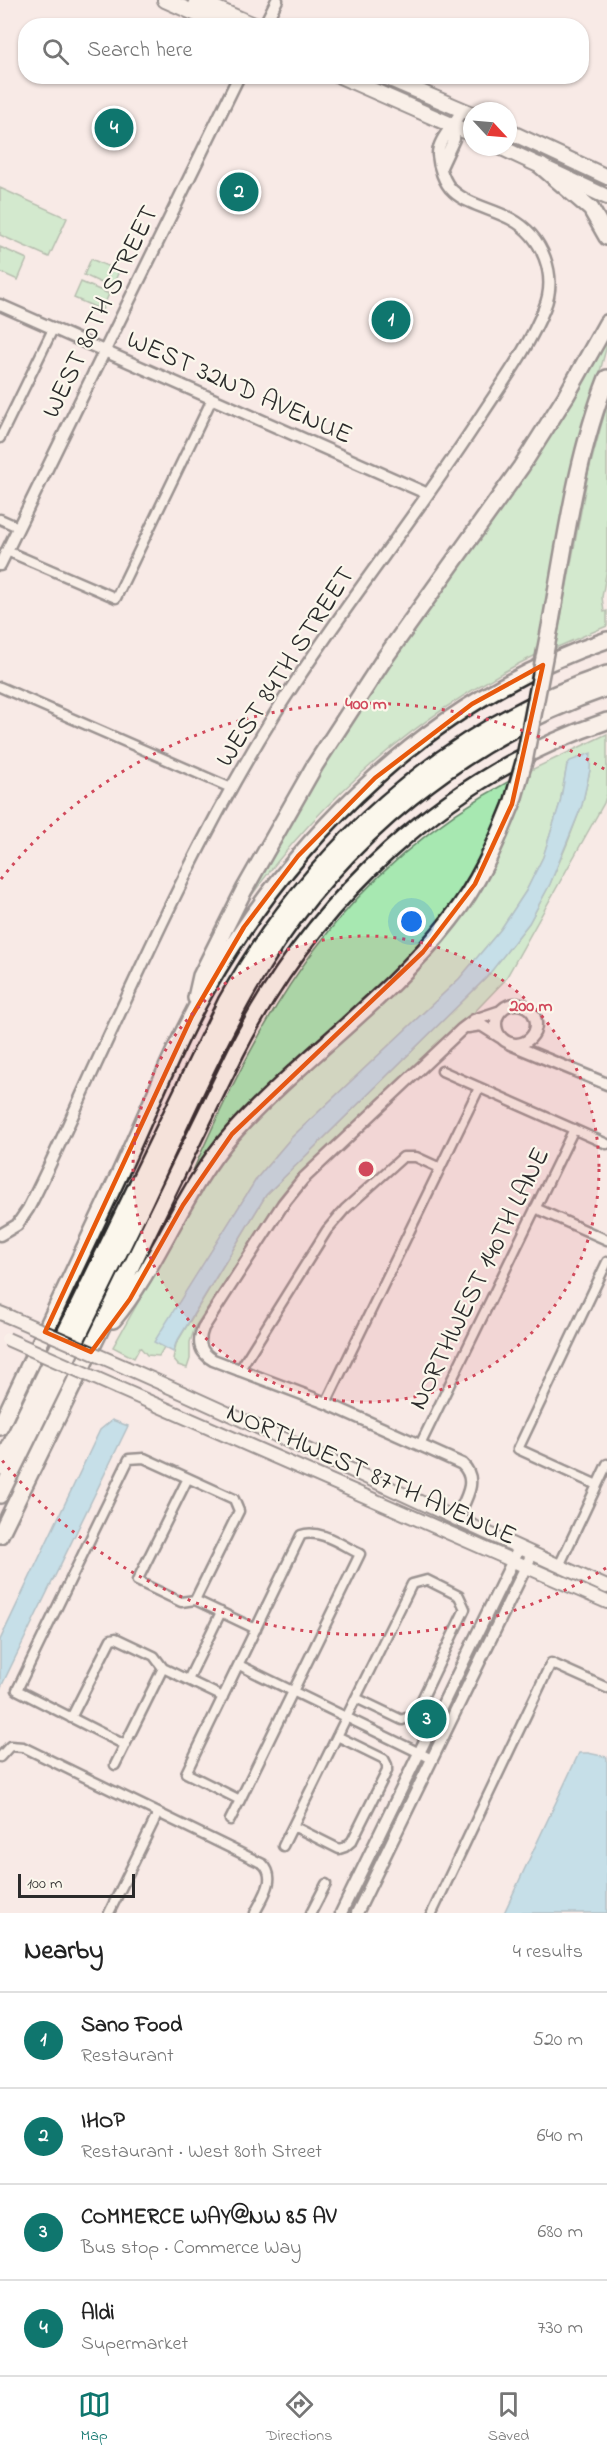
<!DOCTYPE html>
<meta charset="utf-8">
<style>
:root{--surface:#fff;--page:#f2f2f2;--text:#222;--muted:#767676;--line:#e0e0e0;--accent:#0f766e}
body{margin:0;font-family:"Indie Flower",sans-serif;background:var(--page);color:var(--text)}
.compass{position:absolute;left:463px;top:102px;width:54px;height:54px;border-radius:50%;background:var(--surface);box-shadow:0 2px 4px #0004;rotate:116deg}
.scale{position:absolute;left:18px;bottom:15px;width:117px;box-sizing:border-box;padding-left:6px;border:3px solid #2b2b2b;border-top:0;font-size:16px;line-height:21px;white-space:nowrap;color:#2b2b2b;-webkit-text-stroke:4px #fbf7ec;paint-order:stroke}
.you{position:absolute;left:412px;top:922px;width:21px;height:21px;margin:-15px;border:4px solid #fff;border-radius:50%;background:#1a73e8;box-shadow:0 0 0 9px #1a73e833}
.badge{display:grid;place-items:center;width:39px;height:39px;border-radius:50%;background:var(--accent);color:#fff;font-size:20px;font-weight:700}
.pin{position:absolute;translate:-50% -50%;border:3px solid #fff;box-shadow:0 2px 6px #0006}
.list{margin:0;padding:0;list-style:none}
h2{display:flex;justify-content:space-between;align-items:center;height:78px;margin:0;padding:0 24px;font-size:26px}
h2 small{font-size:20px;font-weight:400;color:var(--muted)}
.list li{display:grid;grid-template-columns:39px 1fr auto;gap:18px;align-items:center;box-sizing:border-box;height:96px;padding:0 24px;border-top:2px solid var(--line)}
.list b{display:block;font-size:22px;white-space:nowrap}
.list p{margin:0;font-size:20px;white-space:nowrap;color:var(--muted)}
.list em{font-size:20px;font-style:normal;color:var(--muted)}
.icon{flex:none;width:33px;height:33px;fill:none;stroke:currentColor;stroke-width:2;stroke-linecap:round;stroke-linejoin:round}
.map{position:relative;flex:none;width:607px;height:1913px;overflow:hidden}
.search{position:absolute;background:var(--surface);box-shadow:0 2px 4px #0004;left:18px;right:18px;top:18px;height:66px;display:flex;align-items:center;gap:15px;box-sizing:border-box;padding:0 21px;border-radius:24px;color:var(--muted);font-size:22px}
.sheet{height:462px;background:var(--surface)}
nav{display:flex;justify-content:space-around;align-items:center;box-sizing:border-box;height:84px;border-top:2px solid var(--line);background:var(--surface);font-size:16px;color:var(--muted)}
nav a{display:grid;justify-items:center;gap:3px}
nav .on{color:var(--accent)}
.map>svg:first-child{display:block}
.green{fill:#a7e8b1;stroke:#698a6e;stroke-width:1.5}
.water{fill:#89d2ea;stroke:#638f9e;stroke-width:1.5}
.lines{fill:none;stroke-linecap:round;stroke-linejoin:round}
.minor-casing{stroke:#2b2b2b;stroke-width:13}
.tertiary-casing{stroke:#2b2b2b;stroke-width:15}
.secondary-casing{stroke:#2b2b2b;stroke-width:16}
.primary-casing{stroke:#2b2b2b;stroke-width:18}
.motorway-casing{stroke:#2b2b2b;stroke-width:20}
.minor{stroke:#fbf7ec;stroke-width:8}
.tertiary{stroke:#fbf7ec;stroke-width:10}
.secondary{stroke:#fbf7ec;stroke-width:12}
.primary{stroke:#fbf7ec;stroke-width:14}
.motorway{stroke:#fbf7ec;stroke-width:15}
.secondary-bridge-casing{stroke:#2b2b2b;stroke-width:16;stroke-linecap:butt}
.motorway-bridge-casing{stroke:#2b2b2b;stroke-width:20;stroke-linecap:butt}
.secondary-bridge{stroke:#fbf7ec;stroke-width:12}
.motorway-bridge{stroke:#fbf7ec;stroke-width:15}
.marked{fill:none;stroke:#e8590c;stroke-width:4.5;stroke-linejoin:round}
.ring{fill:none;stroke:#d1495b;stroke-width:3;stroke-dasharray:3 6}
.labels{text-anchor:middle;stroke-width:4.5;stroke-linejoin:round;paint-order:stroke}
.street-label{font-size:27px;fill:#2b2b2b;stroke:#fbf7ec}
.centre{fill:#d1495b;stroke:#fbf7ec;stroke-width:3}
.ring-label{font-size:18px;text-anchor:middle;font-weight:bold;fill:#d1495b;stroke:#fbf7ec;stroke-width:4.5;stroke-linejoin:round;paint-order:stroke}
</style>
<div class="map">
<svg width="607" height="1913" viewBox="0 0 607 1913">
<rect width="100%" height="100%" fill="#f8eae6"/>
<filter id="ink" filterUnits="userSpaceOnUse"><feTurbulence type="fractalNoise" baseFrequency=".0167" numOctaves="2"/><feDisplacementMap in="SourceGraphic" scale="12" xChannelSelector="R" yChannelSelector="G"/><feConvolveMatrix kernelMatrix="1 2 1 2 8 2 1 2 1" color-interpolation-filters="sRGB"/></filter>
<g filter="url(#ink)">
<!-- green -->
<path class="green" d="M0 188 67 218 49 257 0 235Z
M0 247 27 259 18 280 0 272Z
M91 259 119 271 112 288 84 275Z
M81 282 109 294 102 310 74 298Z
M607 334V345L588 417 538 654C424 710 323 795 249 899L246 897C283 832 320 768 360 705 405 636 457 573 503 505 541 450 574 392 607 334Z
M607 404V569L602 597 604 612 607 611V626L555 648 588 474Z
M607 734V794L604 803 505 980 464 1023 302 1173 285 1192 258 1231 195 1327 190 1342V1359L187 1368 178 1365 173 1359 176 1344 266 1195 486 978 529 923 550 884 567 844 582 805 590 770 567 765 560 803 543 857 526 891 501 929 459 979 291 1138 257 1178 155 1342 164 1347 159 1356 147 1355 140 1347 134 1358 113 1347 181 1226 214 1171 232 1148 264 1112 431 954C480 898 511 841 531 770Z
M513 779C495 837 468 884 432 933L192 1181 189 1180C264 1008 341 871 513 779Z"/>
<!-- water -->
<path class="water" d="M591 753 590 770 582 805 550 884 529 923 486 978 266 1195 176 1343 173 1352 154 1342 257 1178 291 1138 459 979 501 929 526 891 543 857 560 803 567 765 570 761Z
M112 1420 128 1426 0 1689V1640L100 1430Z
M579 1753H588L607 1757V1913H504Z"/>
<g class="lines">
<!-- minor casing -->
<g class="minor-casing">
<path id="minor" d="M0 438 53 329
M0 519 18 527
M7 551 116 598 212 399
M0 687 231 788
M442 1071 607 1144
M535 1208 607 1240
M239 1371 327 1230 345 1209 403 1157H416L440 1168
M326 1403 479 1088
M420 1445 574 1129
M188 1478 137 1581 181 1602 195 1600 256 1629
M597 1485 518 1449 607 1262
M559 1566 607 1464
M239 1665 432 1759
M188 1680 221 1612
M71 1718 111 1639 116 1638 154 1656 163 1668 223 1697
M125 1745 17 1690 129 1459 144 1458 234 1499 239 1511 195 1600
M0 1757 10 1746 23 1747 263 1864C278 1879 262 1898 255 1913
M115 1765 163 1668
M230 1820 240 1800 360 1554C343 1546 320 1528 301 1535L186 1773 240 1800
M293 1826 339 1849 345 1847 352 1841 387 1771V1765L384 1759 337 1736
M283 1846 412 1584 427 1580 459 1596 465 1609 415 1714 402 1720 356 1698
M109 1913 158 1813
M311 1913 326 1884
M432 1913 551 1663 607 1688"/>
</g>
<!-- tertiary casing -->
<g class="tertiary-casing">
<path id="tertiary" d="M264 26 277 0
M441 167 454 139V126
M0 305 428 494
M0 565 239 76
M496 1024a20 20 0 1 1 40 0a20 20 0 1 1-40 0Z
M468 1027 481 1025 500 1037
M510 1044 607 1084
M0 1235 17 1225 28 1209C55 1157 78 1102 103 1049 156 934 209 819 276 712 340 610 416 517 481 416 503 382 529 347 544 309 558 276 543 236 511 219 493 209 468 205 453 191 444 183 439 167 438 155 437 141 455 124 462 110
M456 1520C464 1501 480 1481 462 1464L326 1403 213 1360C200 1352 197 1343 203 1328L283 1204 303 1179 462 1029 474 1020 501 1011
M341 1913 519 1548
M357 1913 532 1554"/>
</g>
<!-- secondary casing -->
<g class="secondary-casing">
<path id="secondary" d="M0 1313 10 1317
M127 1368C288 1439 446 1516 607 1587
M118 1388 607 1602"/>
</g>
<!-- primary casing -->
<g class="primary-casing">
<path id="primary" d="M165 0 224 26
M196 0 256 26
M340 76 472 134
M383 76 472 114
M508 131 607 177
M500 147 607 197"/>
</g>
<!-- motorway casing -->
<g class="motorway-casing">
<path id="motorway" d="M541 166 591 209 607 237
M550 627C565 544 576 457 607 378
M196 998 201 976 244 890 315 765 384 659 521 467 566 396 607 323
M113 1320C160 1263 183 1189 233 1133 301 1058 388 1000 450 920 478 885 496 844 512 804
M0 1427C40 1343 80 1259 119 1175 148 1113 173 1047 207 988 296 832 434 698 607 640
M0 1467 226 1002C310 852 442 730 607 674
M0 1495C48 1398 96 1301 143 1204 180 1125 217 1038 262 965 340 839 466 736 607 688
M0 1535 236 1052C313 901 444 776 607 721"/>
</g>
<!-- minor -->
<use href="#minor" class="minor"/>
<!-- tertiary -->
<use href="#tertiary" class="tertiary"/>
<!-- secondary -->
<use href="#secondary" class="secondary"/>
<!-- primary -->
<use href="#primary" class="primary"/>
<!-- motorway -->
<use href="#motorway" class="motorway"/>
<!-- secondary-bridge casing -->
<g class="secondary-bridge-casing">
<path id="secondary-bridge" d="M10 1317 127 1368
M7 1339 118 1388"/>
</g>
<!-- motorway-bridge casing -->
<g class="motorway-bridge-casing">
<path id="motorway-bridge" d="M512 804 524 762 550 627"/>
</g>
<!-- secondary-bridge -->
<use href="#secondary-bridge" class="secondary-bridge"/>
<!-- motorway-bridge -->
<use href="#motorway-bridge" class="motorway-bridge"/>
</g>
</g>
<!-- marked area -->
<path d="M0 0H607V1913H0ZM543 665 512 804 475 884 423 952 232 1134 183 1205 130 1299 91 1352 45 1332 192 1016 244 927 298 856 375 778 472 704Z" fill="#f8eae6" fill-opacity=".55" fill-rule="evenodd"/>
<path class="marked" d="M543 665 512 804 475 884 423 952 232 1134 183 1205 130 1299 91 1352 45 1332 192 1016 244 927 298 856 375 778 472 704Z"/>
<!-- distance rings -->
<circle cx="366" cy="1169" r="233" fill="#d1495b" fill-opacity=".12"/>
<g class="ring">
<circle cx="366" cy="1169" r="233"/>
<path d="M606 1568A466 466 0 0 1 1 1459M1 879A466 466 0 0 1 606 770"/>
</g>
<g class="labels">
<!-- street labels -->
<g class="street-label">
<text transform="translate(99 311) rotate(-64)" y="9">WEST 80TH STREET</text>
<text transform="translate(240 386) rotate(24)" y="9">WEST 32ND AVENUE</text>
<text transform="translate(284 666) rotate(-57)" y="9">WEST 84TH STREET</text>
<text transform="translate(478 1278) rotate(-64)" y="9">NORTHWEST 140TH LANE</text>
<text transform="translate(372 1473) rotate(24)" y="9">NORTHWEST 87TH AVENUE</text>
</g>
</g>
<circle cx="366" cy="1169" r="9" class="centre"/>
<g class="ring-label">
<text x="366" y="709">400 m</text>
<text x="531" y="1011">200 m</text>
</g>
</svg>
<svg class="compass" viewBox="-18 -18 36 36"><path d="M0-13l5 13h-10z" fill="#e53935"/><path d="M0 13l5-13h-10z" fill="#767676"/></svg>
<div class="scale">100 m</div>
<div class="you"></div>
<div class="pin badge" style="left:391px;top:320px">1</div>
<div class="pin badge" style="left:239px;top:192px">2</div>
<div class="pin badge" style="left:427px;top:1719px">3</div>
<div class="pin badge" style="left:114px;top:128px">4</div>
<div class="search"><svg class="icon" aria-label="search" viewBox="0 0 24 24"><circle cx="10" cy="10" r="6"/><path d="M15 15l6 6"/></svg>Search here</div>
</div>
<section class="sheet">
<h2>Nearby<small>4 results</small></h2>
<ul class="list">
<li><span class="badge">1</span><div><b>Sano Food</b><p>Restaurant</p></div><em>520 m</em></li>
<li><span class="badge">2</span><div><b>IHOP</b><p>Restaurant · West 80th Street</p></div><em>640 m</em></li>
<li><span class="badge">3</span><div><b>COMMERCE WAY@NW 85 AV</b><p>Bus stop · Commerce Way</p></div><em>680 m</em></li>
<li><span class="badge">4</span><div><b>Aldi</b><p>Supermarket</p></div><em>730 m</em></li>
</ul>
</section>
<nav>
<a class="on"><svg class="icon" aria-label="map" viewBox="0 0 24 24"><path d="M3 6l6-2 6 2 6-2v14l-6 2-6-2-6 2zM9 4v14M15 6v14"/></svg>Map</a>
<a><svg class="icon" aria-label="directions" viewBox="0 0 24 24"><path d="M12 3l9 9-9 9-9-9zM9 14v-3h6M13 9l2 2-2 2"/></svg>Directions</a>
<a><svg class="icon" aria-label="saved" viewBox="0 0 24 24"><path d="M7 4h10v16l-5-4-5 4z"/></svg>Saved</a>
</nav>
